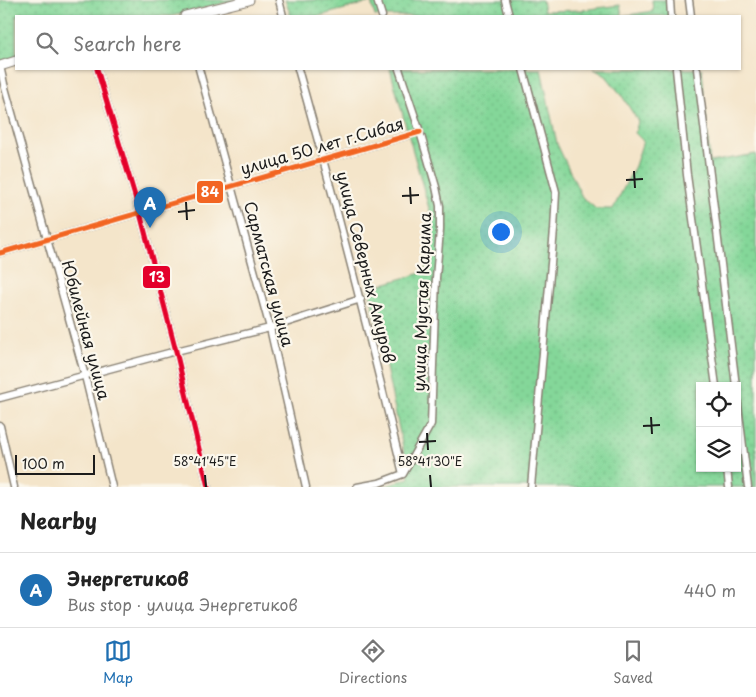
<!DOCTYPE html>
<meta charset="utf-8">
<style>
:root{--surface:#fff;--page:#f6f6f6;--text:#222;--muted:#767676;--line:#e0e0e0;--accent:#1f6fb2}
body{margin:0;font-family:"Playpen Sans",sans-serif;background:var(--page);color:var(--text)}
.controls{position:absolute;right:15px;bottom:15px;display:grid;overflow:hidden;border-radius:0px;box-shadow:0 1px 4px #0004}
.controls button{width:45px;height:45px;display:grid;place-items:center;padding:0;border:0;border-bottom:1px solid var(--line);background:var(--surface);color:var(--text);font:25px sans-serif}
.scale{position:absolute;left:15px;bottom:12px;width:80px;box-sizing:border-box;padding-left:5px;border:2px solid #1c1c1c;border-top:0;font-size:14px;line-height:18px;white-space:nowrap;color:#1c1c1c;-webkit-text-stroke:4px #fbf7ec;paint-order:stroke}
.you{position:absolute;left:500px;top:231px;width:18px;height:18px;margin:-12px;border:4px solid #fff;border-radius:50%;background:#1a73e8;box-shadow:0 0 0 8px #1a73e833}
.badge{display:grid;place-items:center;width:32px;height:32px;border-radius:50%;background:var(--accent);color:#fff;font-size:16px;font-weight:700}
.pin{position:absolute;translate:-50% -41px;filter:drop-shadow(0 1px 2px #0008)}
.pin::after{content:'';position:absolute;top:26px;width:18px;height:15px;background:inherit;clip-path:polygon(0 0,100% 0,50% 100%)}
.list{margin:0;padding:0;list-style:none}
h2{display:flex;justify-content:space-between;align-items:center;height:65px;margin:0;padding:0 20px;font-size:21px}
h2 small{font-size:16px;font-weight:400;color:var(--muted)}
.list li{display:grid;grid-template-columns:32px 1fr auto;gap:15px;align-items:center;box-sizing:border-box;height:75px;padding:0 20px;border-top:1px solid var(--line)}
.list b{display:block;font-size:19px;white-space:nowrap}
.list p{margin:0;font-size:16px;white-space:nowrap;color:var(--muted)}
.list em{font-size:16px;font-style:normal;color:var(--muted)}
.icon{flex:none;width:28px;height:28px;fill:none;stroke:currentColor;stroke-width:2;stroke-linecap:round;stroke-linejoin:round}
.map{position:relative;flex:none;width:756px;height:487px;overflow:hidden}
.search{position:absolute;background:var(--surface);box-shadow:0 1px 4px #0004;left:15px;right:15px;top:15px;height:55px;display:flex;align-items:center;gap:12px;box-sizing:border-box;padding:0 18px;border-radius:0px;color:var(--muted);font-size:19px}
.sheet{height:140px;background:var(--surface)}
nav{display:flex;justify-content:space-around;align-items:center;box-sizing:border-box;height:70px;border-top:1px solid var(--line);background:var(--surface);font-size:14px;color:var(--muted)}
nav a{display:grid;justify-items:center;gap:2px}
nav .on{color:var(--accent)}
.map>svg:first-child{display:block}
.green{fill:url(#green-dots);stroke:#507a5a;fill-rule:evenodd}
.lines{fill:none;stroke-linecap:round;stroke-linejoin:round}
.street-casing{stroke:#888073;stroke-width:9}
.secondary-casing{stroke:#888073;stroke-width:11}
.street{stroke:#fff;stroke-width:6}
.secondary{stroke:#fff;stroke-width:9}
.bus-1-casing{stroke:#fbf7ec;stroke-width:9}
.bus-2-casing{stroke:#fbf7ec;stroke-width:9}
.bus-1{stroke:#e4002b;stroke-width:5}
.bus-2{stroke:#f26522;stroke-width:5}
.ticks{fill:none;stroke:#1c1c1c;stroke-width:2}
.labels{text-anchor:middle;stroke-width:4.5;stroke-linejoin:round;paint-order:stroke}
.street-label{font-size:16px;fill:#1c1c1c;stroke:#fbf7ec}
.ticks-label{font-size:12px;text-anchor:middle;fill:#1c1c1c;stroke:#fbf7ec;stroke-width:4.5;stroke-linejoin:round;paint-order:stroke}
.line-badge{stroke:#fbf7ec;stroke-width:2}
.badge-label{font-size:14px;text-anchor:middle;font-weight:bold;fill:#fff}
</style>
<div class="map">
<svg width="756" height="487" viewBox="0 0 756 487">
<defs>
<pattern id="green-dots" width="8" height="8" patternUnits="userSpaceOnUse" patternTransform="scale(1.25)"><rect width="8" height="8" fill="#84d799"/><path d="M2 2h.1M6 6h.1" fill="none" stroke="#71b883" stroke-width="1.8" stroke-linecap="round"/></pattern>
</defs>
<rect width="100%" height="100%" fill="#fbf7ec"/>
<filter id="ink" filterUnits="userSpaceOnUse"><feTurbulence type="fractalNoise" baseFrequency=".02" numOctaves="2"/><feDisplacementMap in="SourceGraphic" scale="10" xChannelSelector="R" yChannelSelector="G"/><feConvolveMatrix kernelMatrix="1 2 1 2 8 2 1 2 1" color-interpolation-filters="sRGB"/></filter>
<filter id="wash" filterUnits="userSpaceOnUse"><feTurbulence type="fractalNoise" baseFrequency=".0096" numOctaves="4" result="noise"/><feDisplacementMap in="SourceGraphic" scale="20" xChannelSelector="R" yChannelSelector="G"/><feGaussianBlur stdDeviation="1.12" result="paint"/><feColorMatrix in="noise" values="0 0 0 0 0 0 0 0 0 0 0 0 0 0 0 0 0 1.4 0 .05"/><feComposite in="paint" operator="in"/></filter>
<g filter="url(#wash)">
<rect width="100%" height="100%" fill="#f4e5ca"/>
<!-- green -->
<path class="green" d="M0 0H236L172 16H16V57L0 62Z
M285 0H542L544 11 582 10 620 5 622 16 653 11 652 0H669L672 16H375L371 2 319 16H291Z
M390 69H541L557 144 582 197 596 209H613L635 166 643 141 635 133 638 121 622 96 606 76 594 69H702L710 162 756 154V487H382L409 478 404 452 369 288 425 272 430 212ZM700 386H737V468H700Z"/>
</g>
<g filter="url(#ink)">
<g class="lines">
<!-- street casing -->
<g class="street-casing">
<path id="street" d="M279 0 283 16
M377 0 382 16
M505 0 509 16
M670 0 671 16
M689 0 691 16
M0 66 4 84 85 376 112 487
M97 69 140 213 176 351 208 487
M199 69 270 328 306 487
M298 69C336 203 370 338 403 474
M399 69 420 132 436 187 440 206V230L436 278 431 424 403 474
M523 69 556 192 554 230 531 487
M676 69 687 175 716 386
M697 69 736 386
M0 253 420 132
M737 397 748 487
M0 398 176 351 270 328 361 299
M0 426 14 487
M727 468 729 487
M357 487 379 483 403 474"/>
</g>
<!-- secondary casing -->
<g class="secondary-casing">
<path id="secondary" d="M185 16 249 0
M0 66 16 61"/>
</g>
<!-- street -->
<use href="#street" class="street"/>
<!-- secondary -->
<use href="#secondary" class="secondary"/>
<!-- bus-1 casing -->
<g class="bus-1-casing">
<path id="bus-1" d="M97 69 140 213 176 351 208 487"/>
</g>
<!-- bus-2 casing -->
<g class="bus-2-casing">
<path id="bus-2" d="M0 253 420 132"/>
</g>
<!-- bus-1 -->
<use href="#bus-1" class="bus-1"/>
<!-- bus-2 -->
<use href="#bus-2" class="bus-2"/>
</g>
</g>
<!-- ticks -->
<path class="ticks" d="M634 171 635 188M626 180 643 179M410 187 411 204M402 196 419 195M186 202 187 220M178 212 195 210M651 417 652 434M643 426 660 425M427 433 428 450M419 442 436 441M205 475 206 487M430 475 431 487"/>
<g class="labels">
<!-- street labels -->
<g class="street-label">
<text transform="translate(322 146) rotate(-16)" y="6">улица 50 лет г.Сибая</text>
<text transform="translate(366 267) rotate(76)" y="6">улица Северных Амуров</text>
<text transform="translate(269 274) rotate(75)" y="6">Сарматская улица</text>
<text transform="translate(422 302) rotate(-88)" y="6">улица Мустая Карима</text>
<text transform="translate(86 330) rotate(75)" y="6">Юбилейная улица</text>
</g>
</g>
<g class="ticks-label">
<text x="205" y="466">58°41'45"E</text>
<text x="430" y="466">58°41'30"E</text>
</g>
<g class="line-badge">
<rect x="196" y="180" width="28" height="24" rx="5" fill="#f26522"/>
<rect x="142" y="265" width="29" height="24" rx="5" fill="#e4002b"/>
</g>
<g class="badge-label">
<text x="210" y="197">84</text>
<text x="157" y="282">13</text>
</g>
</svg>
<div class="controls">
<button><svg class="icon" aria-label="locate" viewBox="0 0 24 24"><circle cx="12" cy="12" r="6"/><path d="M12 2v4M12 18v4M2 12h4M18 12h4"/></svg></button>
<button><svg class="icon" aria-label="layers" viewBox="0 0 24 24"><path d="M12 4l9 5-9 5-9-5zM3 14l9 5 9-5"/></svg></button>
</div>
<div class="scale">100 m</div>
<div class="you"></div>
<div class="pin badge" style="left:150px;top:228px">A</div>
<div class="search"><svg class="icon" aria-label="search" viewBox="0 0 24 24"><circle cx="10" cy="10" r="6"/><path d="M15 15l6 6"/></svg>Search here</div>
</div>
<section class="sheet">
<h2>Nearby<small></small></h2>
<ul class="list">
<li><span class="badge">A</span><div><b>Энергетиков</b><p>Bus stop · улица Энергетиков</p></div><em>440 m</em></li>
</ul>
</section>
<nav>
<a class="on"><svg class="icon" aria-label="map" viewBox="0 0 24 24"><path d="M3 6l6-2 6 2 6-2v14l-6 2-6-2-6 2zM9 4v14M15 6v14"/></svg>Map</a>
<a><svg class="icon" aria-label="directions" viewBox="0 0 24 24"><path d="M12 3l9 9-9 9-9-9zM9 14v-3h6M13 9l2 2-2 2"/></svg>Directions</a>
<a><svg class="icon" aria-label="saved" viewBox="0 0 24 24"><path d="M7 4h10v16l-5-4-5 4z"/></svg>Saved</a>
</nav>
